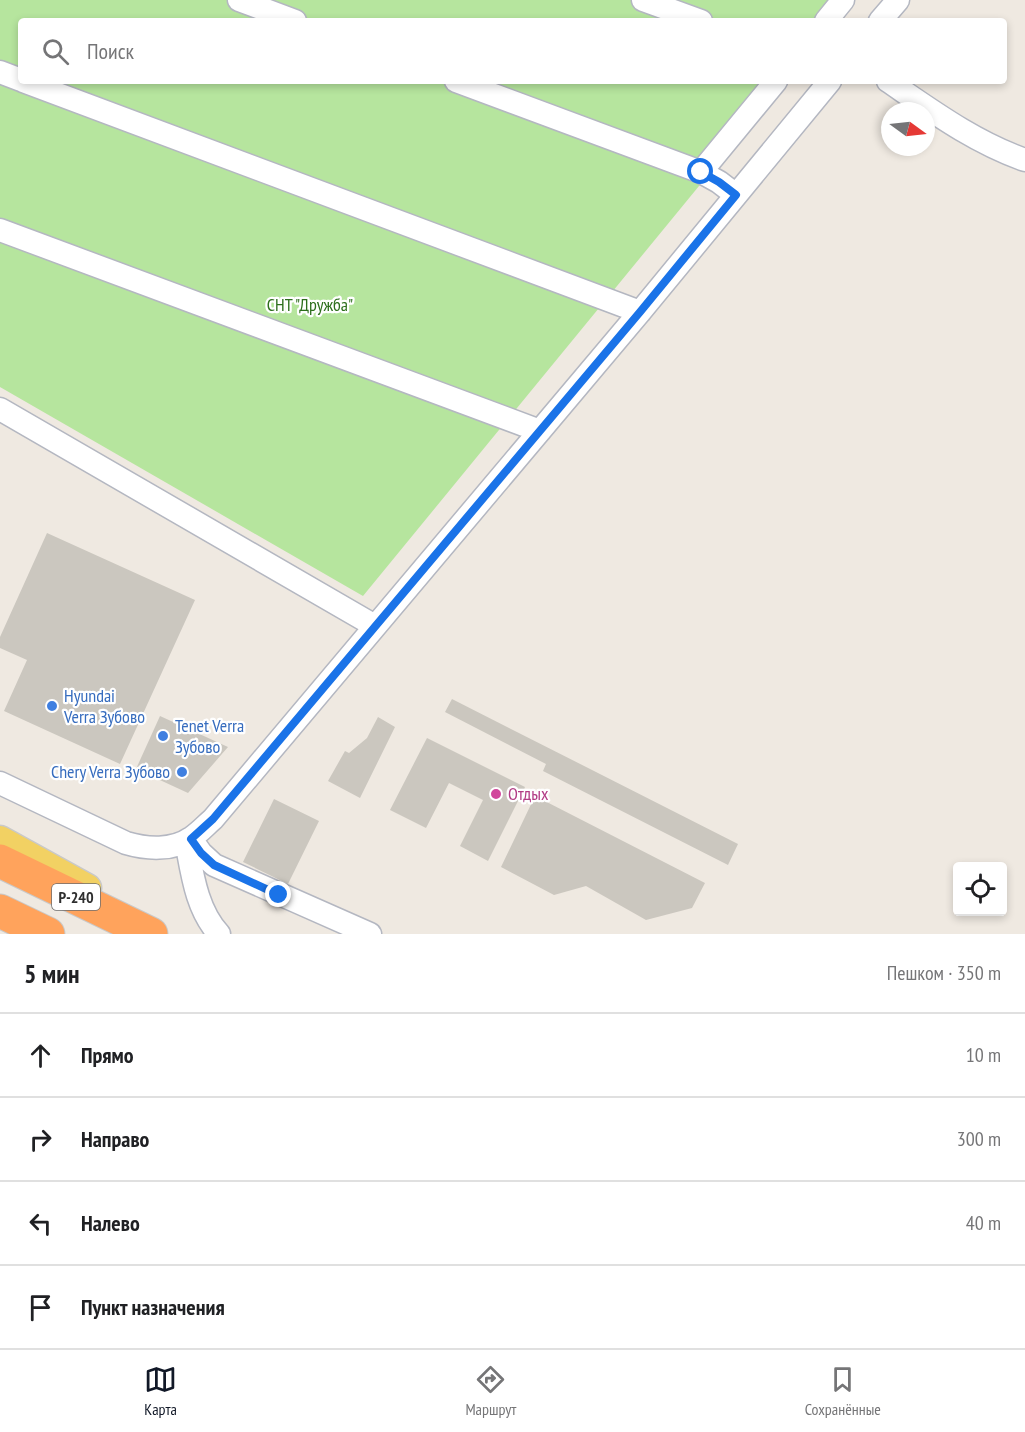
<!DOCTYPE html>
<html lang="ru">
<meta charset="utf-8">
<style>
:root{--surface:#fff;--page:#f6f6f6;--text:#202124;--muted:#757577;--line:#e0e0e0;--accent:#111827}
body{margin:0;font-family:"PT Sans Narrow",sans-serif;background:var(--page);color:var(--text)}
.controls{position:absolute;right:18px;bottom:18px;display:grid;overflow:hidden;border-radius:6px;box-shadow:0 3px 9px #0003}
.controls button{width:54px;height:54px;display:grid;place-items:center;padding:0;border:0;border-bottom:2px solid var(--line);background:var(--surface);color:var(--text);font:30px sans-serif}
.compass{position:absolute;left:881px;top:102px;width:54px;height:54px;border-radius:50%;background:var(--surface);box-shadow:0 3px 9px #0003;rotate:105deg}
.stop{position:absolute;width:18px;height:18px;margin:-14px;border:4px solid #1a73e8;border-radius:50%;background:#fff}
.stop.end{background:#1a73e8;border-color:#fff;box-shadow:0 2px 6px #0008}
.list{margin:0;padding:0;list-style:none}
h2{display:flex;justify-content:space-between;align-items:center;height:78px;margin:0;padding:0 24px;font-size:26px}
h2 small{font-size:20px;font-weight:400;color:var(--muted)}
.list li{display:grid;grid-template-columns:39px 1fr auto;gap:18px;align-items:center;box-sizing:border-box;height:84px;padding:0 24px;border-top:2px solid var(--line)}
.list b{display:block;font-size:22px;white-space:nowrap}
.list em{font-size:20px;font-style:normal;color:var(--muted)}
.icon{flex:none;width:33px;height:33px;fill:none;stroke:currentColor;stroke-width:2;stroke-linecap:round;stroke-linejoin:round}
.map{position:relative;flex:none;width:1025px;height:934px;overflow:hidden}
.search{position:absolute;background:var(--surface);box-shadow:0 3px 9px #0003;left:18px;right:18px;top:18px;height:66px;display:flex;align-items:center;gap:15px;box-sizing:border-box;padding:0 21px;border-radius:6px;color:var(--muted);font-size:22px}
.sheet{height:414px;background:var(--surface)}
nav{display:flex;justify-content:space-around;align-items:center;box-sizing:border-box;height:84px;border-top:2px solid var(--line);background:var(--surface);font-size:16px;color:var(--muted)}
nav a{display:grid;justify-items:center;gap:3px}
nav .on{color:var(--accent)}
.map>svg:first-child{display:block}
.green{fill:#b6e59e}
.building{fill:#cbc7bf}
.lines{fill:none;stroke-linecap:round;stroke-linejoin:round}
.minor-casing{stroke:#b4b7c1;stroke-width:25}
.major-casing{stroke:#c9c9c9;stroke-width:31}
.highway-casing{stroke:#c9c9c9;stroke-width:35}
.minor{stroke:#fff;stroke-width:22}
.major{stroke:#f2d163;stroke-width:28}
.highway{stroke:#ffa35c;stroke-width:33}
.route{stroke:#1a73e8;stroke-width:8}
.shop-dot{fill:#3f7fe0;stroke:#fff;stroke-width:2}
.hotel-dot{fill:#d1479c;stroke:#fff;stroke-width:2}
.labels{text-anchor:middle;stroke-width:4.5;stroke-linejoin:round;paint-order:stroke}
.shield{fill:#fff;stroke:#6d6d6d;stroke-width:1.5}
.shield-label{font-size:16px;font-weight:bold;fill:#2e2e2e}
.park-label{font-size:18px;fill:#2c6e1b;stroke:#fff}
.shop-label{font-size:18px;fill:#366cbe;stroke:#fff;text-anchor:start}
.hotel-label{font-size:18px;fill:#b23c85;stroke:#fff;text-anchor:start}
</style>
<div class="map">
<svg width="1025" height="934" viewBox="0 0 1025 934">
<rect width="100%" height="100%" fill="#efe9e1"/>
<!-- green -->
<path class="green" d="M0 0H852L834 21H21V81H785L363 596 0 387Z"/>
<!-- building -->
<path class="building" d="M47 533 195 600 120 764 4 711 27 660 0 648V637Z
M452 699 738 844 728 865 543 771 546 764 445 712Z
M160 716 228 747 188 793 136 769Z
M378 717 395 727 360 798 328 781 345 751 349 753 367 738Z
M427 738 525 787 488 861 460 846 483 800 449 783 426 828 390 810Z
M535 796 705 883 692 908 646 920 586 886 554 895 501 867Z
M274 799 319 821 288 884 243 862Z"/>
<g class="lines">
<!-- minor casing -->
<g class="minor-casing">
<path id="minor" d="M239 0 295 21
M643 0 701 21
M826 21 843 0
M880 21 898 0
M0 72 21 80
M23 81 640 312
M456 81 701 172 776 81
M888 81C932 111 974 142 1025 160
M701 172 719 182 736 195
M0 230 540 431
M0 409 375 626
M0 783 126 843C146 849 173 851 191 838 199 833 206 825 213 819L640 312 830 81
M191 839 201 853 214 865 370 934
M186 841C192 872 196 909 219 934"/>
</g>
<!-- major casing -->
<g class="major-casing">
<path id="major" d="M0 840 87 888"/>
</g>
<!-- highway casing -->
<g class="highway-casing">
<path id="highway" d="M0 861 151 934
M0 911 48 934"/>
</g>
<!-- minor -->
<use href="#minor" class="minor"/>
<!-- major -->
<use href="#major" class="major"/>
<!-- highway -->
<use href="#highway" class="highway"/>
</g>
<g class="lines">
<!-- route -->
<path class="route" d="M279 895 214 865 201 853 191 839 213 819 640 312 736 195 719 182 701 172"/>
</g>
<!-- markers -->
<g class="shop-dot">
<circle cx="52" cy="706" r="6"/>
<circle cx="163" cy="736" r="6"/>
<circle cx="182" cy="772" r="6"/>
</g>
<circle class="hotel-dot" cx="496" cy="794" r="6"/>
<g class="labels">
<!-- shield labels -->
<rect class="shield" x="52" y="884" width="48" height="26" rx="4.5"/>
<g class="shield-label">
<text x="76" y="903">Р-240</text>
</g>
<!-- park labels -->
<g class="park-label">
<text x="310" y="311">СНТ "Дружба"</text>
</g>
<!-- shop labels -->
<g class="shop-label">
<text x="64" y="702">Hyundai<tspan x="64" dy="21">Verra Зубово</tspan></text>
<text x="175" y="732">Tenet Verra<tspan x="175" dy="21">Зубово</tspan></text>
<text x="170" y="778" text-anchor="end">Chery Verra Зубово</text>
</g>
<!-- hotel labels -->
<g class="hotel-label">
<text x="508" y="800">Отдых</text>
</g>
</g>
</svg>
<div class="controls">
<button><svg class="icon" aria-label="locate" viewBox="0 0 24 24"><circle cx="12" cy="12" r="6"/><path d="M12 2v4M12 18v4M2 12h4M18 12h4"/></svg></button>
</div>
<svg class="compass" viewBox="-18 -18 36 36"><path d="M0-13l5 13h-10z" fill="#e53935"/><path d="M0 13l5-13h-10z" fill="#757577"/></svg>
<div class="stop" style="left:701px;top:172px"></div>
<div class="stop end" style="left:279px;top:895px"></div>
<div class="search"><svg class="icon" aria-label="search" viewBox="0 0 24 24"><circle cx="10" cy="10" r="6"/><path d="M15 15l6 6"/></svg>Поиск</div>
</div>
<section class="sheet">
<h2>5 мин<small>Пешком · 350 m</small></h2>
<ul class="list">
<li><svg class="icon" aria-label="ahead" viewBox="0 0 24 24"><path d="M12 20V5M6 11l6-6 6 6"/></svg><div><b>Прямо</b></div><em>10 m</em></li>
<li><svg class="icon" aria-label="right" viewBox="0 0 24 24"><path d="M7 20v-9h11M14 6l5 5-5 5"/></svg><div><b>Направо</b></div><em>300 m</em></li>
<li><svg class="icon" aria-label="left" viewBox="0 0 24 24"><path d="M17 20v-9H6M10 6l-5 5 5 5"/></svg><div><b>Налево</b></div><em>40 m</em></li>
<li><svg class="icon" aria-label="arrive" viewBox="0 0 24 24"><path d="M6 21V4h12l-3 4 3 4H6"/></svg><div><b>Пункт назначения</b></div></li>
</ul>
</section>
<nav>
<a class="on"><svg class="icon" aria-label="map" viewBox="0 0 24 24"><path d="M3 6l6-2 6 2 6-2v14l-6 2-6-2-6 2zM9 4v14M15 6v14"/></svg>Карта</a>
<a><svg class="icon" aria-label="directions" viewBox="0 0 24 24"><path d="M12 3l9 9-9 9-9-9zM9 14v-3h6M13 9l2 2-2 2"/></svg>Маршрут</a>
<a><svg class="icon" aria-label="saved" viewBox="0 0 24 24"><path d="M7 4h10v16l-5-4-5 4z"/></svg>Сохранённые</a>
</nav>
